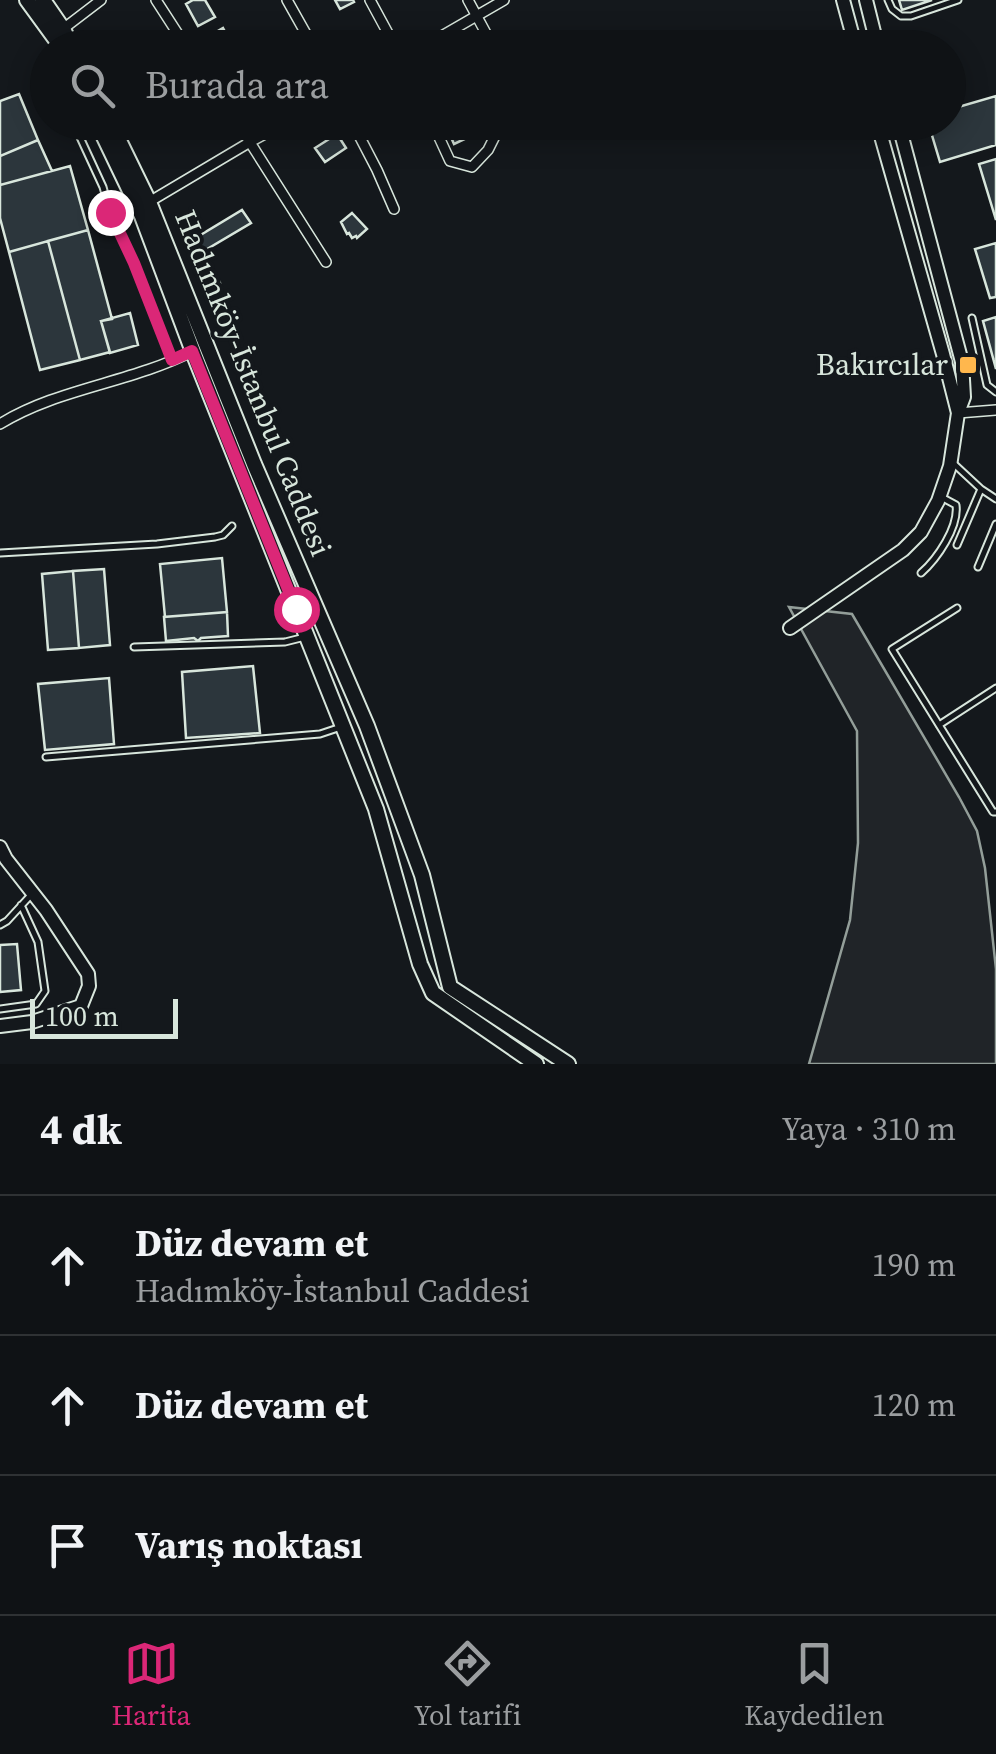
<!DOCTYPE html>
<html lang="tr">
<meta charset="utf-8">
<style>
:root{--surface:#0f1215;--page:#181b1e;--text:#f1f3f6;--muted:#9b9ea0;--line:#2f3234;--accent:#db2777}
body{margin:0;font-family:"Source Serif 4",serif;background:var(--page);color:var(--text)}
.scale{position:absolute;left:30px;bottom:25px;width:148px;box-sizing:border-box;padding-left:10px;border:5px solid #d8e6dc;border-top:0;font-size:28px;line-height:35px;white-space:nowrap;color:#d8e6dc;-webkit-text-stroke:8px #14181c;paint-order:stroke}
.stop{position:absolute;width:30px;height:30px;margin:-22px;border:8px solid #db2777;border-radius:50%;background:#fff}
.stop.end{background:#db2777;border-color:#fff;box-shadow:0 2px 10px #0008}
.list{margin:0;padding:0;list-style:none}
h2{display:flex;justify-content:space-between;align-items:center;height:130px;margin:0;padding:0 40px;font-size:42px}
h2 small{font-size:32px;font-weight:400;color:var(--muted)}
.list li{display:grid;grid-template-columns:65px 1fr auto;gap:30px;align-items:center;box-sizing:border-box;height:140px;padding:0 40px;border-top:2px solid var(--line)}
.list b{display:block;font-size:38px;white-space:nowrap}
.list p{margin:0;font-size:32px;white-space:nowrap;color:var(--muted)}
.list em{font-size:32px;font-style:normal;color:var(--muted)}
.icon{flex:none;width:55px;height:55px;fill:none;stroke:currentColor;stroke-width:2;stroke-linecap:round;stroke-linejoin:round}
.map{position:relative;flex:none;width:996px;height:1064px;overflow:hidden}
.search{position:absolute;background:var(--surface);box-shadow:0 5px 25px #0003;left:30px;right:30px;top:30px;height:110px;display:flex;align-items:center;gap:25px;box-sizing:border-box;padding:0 35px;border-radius:55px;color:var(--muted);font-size:38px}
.sheet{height:550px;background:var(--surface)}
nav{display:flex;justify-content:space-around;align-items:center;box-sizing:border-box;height:140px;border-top:2px solid var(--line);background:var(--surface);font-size:28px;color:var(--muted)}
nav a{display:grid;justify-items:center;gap:5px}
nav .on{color:var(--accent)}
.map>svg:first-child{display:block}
.green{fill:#202428;stroke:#939e99;stroke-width:2.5}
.building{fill:#2c363c;stroke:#d8e6dc;stroke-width:2.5}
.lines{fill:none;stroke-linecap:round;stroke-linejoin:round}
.lane-casing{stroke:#d8e6dc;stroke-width:9}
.street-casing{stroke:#d8e6dc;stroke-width:12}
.secondary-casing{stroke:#d8e6dc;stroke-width:16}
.primary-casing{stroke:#d8e6dc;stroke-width:18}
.lane{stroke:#14181c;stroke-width:5}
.street{stroke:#14181c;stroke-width:9}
.secondary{stroke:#14181c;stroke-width:12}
.primary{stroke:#14181c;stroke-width:14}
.route{stroke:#db2777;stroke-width:12}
.poi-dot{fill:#ffb74d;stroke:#14181c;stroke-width:4}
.labels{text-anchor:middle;stroke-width:8;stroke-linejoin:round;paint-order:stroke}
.poi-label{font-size:30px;fill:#d8e6dc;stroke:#14181c;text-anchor:end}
.street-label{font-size:30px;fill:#d8e6dc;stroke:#14181c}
</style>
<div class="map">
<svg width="996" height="1064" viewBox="0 0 996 1064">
<rect width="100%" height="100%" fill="#14181c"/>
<!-- green -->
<path class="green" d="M789 607 852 614 959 797 977 831 985 868 996 969V1064H809L850 920 858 843 857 731Z"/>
<!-- building -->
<path class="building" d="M193 0H205L215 17 198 26 186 4Z
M335 0H353L354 2 340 9Z
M899 0H932L902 10Z
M223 28 234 48H211L206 38Z
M19 94 38 140 0 156V101Z
M996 96V145L940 162 928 122H948V110Z
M452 122H480L484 130 454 144 446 126Z
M337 134 346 148 325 162 315 148Z
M38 140 52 171 0 185V156Z
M996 159V220L979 164Z
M70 166 88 230 9 252 0 218V185Z
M242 210 251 223 197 255 189 242Z
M352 213 367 229 357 238 356 236 352 238 349 233 347 234 341 222Z
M88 230 112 319 101 321 110 352 80 360 48 241Z
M48 241 80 360 40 370 9 252Z
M996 243V297L990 298 975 249Z
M212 277H217L220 283 217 285 221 291 215 295 206 284 209 283 207 281Z
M130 313 138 345 110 353 101 321Z
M996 317V369L983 321Z
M222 558 227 612 165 617 160 564Z
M104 569 110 645 79 648 73 571Z
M73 571 79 648 48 650 42 574Z
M227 612 228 636 201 638 198 641 194 638 166 641 164 617Z
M253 666 260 733 186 738 182 672Z
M109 678 114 744 45 750 38 684Z
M17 944 21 990 0 992V945Z"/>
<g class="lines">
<!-- lane casing -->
<g class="lane-casing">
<path id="lane" d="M888 0 892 9 901 16H911L958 0
M73 122 103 187 110 212 134 263 172 360
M972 318 987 385 996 392
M953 463 981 489 996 499
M957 545 981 489
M0 553 157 544 215 537 223 535 232 526
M978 567 996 524
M921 573C937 559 959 527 956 505L943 498
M957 608 892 649 993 812H996
M134 647 285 642 305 637
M939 725 996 688
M46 757 320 734 341 727
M0 925 7 921 30 896
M0 1009 36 1004 45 991 38 942 21 905"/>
</g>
<!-- street casing -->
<g class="street-casing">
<path id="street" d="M156 0 187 48
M287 0 314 48
M370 0 396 48
M468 0 494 48
M63 29 101 0
M421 48 504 0
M237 122 326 262
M352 122 377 170 394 209
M432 122 450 161 472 167 488 150 502 122
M149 202 250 142 287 122
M958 413 996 410
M0 424C58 388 131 383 193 351"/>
</g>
<!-- secondary casing -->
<g class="secondary-casing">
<path id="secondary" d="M843 0 856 48
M866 0 878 48
M877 122 943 354 958 413
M790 628 903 550 921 532 938 501 950 466 958 413 964 397 962 362 898 122
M0 847 6 859 46 910 88 974 89 986 81 1006 32 1022 0 1026"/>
</g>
<!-- primary casing -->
<g class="primary-casing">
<path id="primary" d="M27 0 62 48
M43 0 63 29 72 48
M97 122 142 216 195 357 376 809 420 964 433 993 536 1064
M110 122 149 202 254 464 367 726 422 875 450 987 568 1064"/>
</g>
<!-- lane -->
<use href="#lane" class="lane"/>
<!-- street -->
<use href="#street" class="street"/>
<!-- secondary -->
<use href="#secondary" class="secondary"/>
<!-- primary -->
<use href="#primary" class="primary"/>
</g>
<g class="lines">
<!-- route -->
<path class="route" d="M110 212 134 263 172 360 192 351 296 609"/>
</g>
<!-- markers -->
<rect class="poi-dot" x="958" y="355" width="20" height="20" rx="5"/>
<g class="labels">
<!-- poi labels -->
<g class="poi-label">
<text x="948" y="375">Bakırcılar</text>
</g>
<!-- street labels -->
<g class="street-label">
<text transform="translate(253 383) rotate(68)" y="10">Hadımköy-İstanbul Caddesi</text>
</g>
</g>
</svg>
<div class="scale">100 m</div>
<div class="stop" style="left:296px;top:609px"></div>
<div class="stop end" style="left:110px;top:212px"></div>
<div class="search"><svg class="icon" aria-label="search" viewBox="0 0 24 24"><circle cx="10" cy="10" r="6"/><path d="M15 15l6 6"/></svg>Burada ara</div>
</div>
<section class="sheet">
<h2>4 dk<small>Yaya · 310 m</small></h2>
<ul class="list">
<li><svg class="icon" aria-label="ahead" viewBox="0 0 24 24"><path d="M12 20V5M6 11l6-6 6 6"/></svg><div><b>Düz devam et</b><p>Hadımköy-İstanbul Caddesi</p></div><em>190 m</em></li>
<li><svg class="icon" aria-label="ahead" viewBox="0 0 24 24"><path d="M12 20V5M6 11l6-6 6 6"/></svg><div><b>Düz devam et</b></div><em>120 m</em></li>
<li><svg class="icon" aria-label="arrive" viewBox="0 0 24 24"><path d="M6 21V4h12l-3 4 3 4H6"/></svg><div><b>Varış noktası</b></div></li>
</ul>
</section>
<nav>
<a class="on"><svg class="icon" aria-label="map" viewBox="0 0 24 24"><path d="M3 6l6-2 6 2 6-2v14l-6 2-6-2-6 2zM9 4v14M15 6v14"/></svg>Harita</a>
<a><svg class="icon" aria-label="directions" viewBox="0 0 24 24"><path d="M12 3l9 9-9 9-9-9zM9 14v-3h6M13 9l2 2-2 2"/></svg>Yol tarifi</a>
<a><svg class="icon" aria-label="saved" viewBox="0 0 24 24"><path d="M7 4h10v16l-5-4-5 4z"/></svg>Kaydedilen</a>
</nav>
